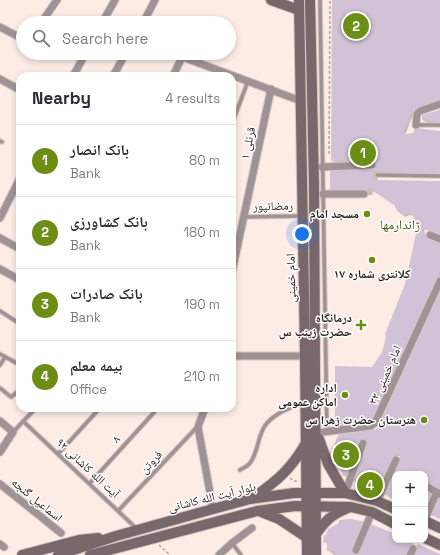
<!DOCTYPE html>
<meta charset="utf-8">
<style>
:root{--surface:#fff;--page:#f7f7f7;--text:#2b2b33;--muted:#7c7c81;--line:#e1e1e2;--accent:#6d8e15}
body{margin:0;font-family:"Space Grotesk","Noto Naskh Arabic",sans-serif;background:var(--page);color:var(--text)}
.controls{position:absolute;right:12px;bottom:12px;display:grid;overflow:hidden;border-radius:8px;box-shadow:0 2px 6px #0003}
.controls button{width:36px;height:36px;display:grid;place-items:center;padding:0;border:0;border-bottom:1px solid var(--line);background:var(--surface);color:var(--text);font:20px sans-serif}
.you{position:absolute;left:302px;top:234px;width:14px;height:14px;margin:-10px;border:3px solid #fff;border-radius:50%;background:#1a73e8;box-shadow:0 0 0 6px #1a73e833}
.badge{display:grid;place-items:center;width:26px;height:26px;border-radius:50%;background:var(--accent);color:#fff;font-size:13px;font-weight:700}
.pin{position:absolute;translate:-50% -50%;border:2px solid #fff;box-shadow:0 1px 4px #0006}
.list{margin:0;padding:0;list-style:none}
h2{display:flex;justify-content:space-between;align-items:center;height:52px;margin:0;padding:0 16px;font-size:17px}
h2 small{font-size:13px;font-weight:400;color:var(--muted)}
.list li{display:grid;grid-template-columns:26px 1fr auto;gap:12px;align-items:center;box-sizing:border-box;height:72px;padding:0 16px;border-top:1px solid var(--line)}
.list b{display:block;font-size:15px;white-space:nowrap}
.list p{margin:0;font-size:13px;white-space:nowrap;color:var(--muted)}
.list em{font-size:13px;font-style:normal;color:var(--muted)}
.icon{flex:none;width:22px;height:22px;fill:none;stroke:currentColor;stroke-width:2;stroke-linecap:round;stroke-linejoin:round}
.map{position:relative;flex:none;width:440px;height:555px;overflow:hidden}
.search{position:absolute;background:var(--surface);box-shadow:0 2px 6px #0003;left:16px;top:16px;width:220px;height:44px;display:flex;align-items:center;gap:10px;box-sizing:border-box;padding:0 14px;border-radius:22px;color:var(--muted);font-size:15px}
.panel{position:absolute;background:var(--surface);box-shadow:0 2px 6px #0003;left:16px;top:72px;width:220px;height:340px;border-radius:12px}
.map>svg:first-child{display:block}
.shadow{fill:#0003}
.building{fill:#d2c2d7}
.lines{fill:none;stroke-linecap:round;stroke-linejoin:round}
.lane-casing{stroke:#d6c7c1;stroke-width:5.5}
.street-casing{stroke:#d6c7c1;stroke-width:9}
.secondary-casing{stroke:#d6c7c1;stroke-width:12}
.path{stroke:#b2a39e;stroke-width:1.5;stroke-dasharray:3 2;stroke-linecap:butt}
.lane{stroke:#9f9396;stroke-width:3.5}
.street{stroke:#9f9396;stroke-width:7}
.secondary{stroke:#78676b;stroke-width:10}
.poi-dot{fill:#6d8e15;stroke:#fff;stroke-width:1.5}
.labels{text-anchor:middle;stroke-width:3;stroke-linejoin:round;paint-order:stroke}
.street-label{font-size:12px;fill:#261c19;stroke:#fff}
.poi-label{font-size:12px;font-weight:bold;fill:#261c19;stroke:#fff;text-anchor:end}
.neighbourhood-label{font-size:13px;fill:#44590f;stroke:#fff}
</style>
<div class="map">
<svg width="440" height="555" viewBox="0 0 440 555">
<rect width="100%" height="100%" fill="#fdece6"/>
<!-- shadow -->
<path class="shadow" d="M333 0H440L417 116 413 115 405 135 440 131V175L378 176 377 181 440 182V236L425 229 424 233 427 236V238L440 244V281L372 424 338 430 383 352 406 284 418 229 414 216 410 215 405 217 402 214 396 206 373 191 372 195 336 196 375 169V165H337L332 160Z
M440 110V123H427L423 120Z
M440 294V519L432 514 436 503 425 474H395V500L384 494 401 456H398L384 489 376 492 373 489 358 483 350 477H346L344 475 340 460 337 457 377 430Z
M395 536V540H406L411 542 415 546 362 555H334L328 550V544L324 542Z"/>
<!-- building -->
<path class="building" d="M332 0H440V101L412 111 403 133 407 134 413 133 415 128 440 131V174L373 171V180L440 181V236L423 228 422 231 426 233 425 236 440 243V274L372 420 370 422 335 428V366L372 367 382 352 386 337 385 334 405 284 417 229 413 215 408 213 403 215 398 212 394 205 368 187 367 191H330V171L332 168H374V161H331Z
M440 110V122L422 120V115Z
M440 291V492L425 488V474H395V499L383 494 400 456 396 454 380 493 354 481 353 476H343L338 464 339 459 336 458 335 444 337 437 340 434 377 429Z
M425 488 434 493 425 512Z
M438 494 440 495V519L431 515Z
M351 519 366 522 395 534V540H409L412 541 413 544 408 555H336L334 551H327V543L323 542 324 535H326L328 529 339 523V520Z
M418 544 440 554V555H413Z"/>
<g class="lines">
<!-- lane casing -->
<g class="lane-casing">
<path id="lane" d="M320 0 327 432
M232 124 248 81
M416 125H440
M0 141 2 142
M377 175 440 176
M244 217 301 216
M0 311 20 324
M0 354 20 365
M0 365 5 357
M0 388 11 397 20 390
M23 421 137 529
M13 432 36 408
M58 454 100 408
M240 470C243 468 248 466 250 463 259 452 257 434 267 423 277 412 292 407 305 402
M90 483 158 408
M118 511 197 427
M232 543 241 555"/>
</g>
<!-- street casing -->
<g class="street-casing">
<path id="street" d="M41 23 57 0
M102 23 115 0
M143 23 155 0
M0 27 23 39
M172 53 301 101
M73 76 86 53
M113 76 126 53
M173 76 182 57
M0 79 20 90
M416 125 417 114 420 111 440 104
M322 167 372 165
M323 194H364
M0 218 20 178
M430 235 440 239
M0 238 20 249
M0 269 20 280
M232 272 271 89
M232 356H305
M205 408 198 427 213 509
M0 421 13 432 0 452
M316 433 371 426 375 423 440 281
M0 484 61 533
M426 486 440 494
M345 493 363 443
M377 501 396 460
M425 519 437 492
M0 544 4 547
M356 550 372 512
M219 555 232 543 252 528
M410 555 413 549"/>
</g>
<!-- secondary casing -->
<g class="secondary-casing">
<path id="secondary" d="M271 0 299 10
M299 0 305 356 307 555
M310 0 314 184 316 555
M319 439 328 464 345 493
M254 497C277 481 292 468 306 443
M259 511 279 519 306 537
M425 521 440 528
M316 534C326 520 331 515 348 508
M425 538 440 545
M22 555 79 540 98 538
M58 555 116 536 213 509 250 499 294 493H345L377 501 395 509
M90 555 257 511 295 506 351 507 372 512 395 524"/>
</g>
<!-- path -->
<path class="path" d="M329 154 330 0
M290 478 294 481H297
M159 545 170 555"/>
<!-- lane -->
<use href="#lane" class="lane"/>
<!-- street -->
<use href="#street" class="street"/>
<!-- secondary -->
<use href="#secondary" class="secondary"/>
</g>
<!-- markers -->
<g class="poi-dot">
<circle cx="367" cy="214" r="4"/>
<circle cx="372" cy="260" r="4"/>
<path d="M359 319h4v4h4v4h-4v4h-4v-4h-4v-4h4z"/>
<circle cx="345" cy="395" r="4"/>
<circle cx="424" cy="420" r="4"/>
</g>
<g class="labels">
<!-- street labels -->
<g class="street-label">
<text transform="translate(248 143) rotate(-78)" y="4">قرنلی ۱</text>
<text transform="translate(273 206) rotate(-1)" y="4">رمضانپور</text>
<text transform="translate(291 278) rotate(-91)" y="4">امام خمینی</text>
<text transform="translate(385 375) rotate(-66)" y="4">امام خمینی ۳۲</text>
<text transform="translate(116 439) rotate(-48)" y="4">۸</text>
<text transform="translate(151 462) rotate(-47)" y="4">فروتن</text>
<text transform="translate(88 468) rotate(43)" y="4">آیت الله کاشانی ۹۲</text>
<text transform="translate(212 497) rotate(-14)" y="4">بلوار آیت الله کاشانی</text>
<text transform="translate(37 500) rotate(39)" y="4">اسماعیل گنجه</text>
</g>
<!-- poi labels -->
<g class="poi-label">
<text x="359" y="218">مسجد امام</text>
<text x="372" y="278" text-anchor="middle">کلانتری شماره ۱۷</text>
<text x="352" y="322">درمانگاه<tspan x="352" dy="14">حضرت زینب س</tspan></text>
<text x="337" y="392">اداره<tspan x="337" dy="14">اماکن عمومی</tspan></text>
<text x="416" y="424">هنرستان حضرت زهرا س</text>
</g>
<!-- neighbourhood labels -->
<g class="neighbourhood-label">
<text x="400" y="229">ژاندارمها</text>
</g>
</g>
</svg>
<div class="controls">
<button>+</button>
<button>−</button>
</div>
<div class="you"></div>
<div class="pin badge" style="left:363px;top:153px">1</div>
<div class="pin badge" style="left:356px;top:26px">2</div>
<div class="pin badge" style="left:346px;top:455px">3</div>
<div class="pin badge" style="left:370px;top:485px">4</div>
<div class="search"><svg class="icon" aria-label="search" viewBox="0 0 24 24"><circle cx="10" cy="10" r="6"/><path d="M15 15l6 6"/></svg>Search here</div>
<section class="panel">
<h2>Nearby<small>4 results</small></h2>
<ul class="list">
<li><span class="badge">1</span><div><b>بانک انصار</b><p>Bank</p></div><em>80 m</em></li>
<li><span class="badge">2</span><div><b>بانک کشاورزی</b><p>Bank</p></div><em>180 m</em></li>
<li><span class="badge">3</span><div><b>بانک صادرات</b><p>Bank</p></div><em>190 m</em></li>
<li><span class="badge">4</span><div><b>بیمه معلم</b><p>Office</p></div><em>210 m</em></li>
</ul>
</section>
</div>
